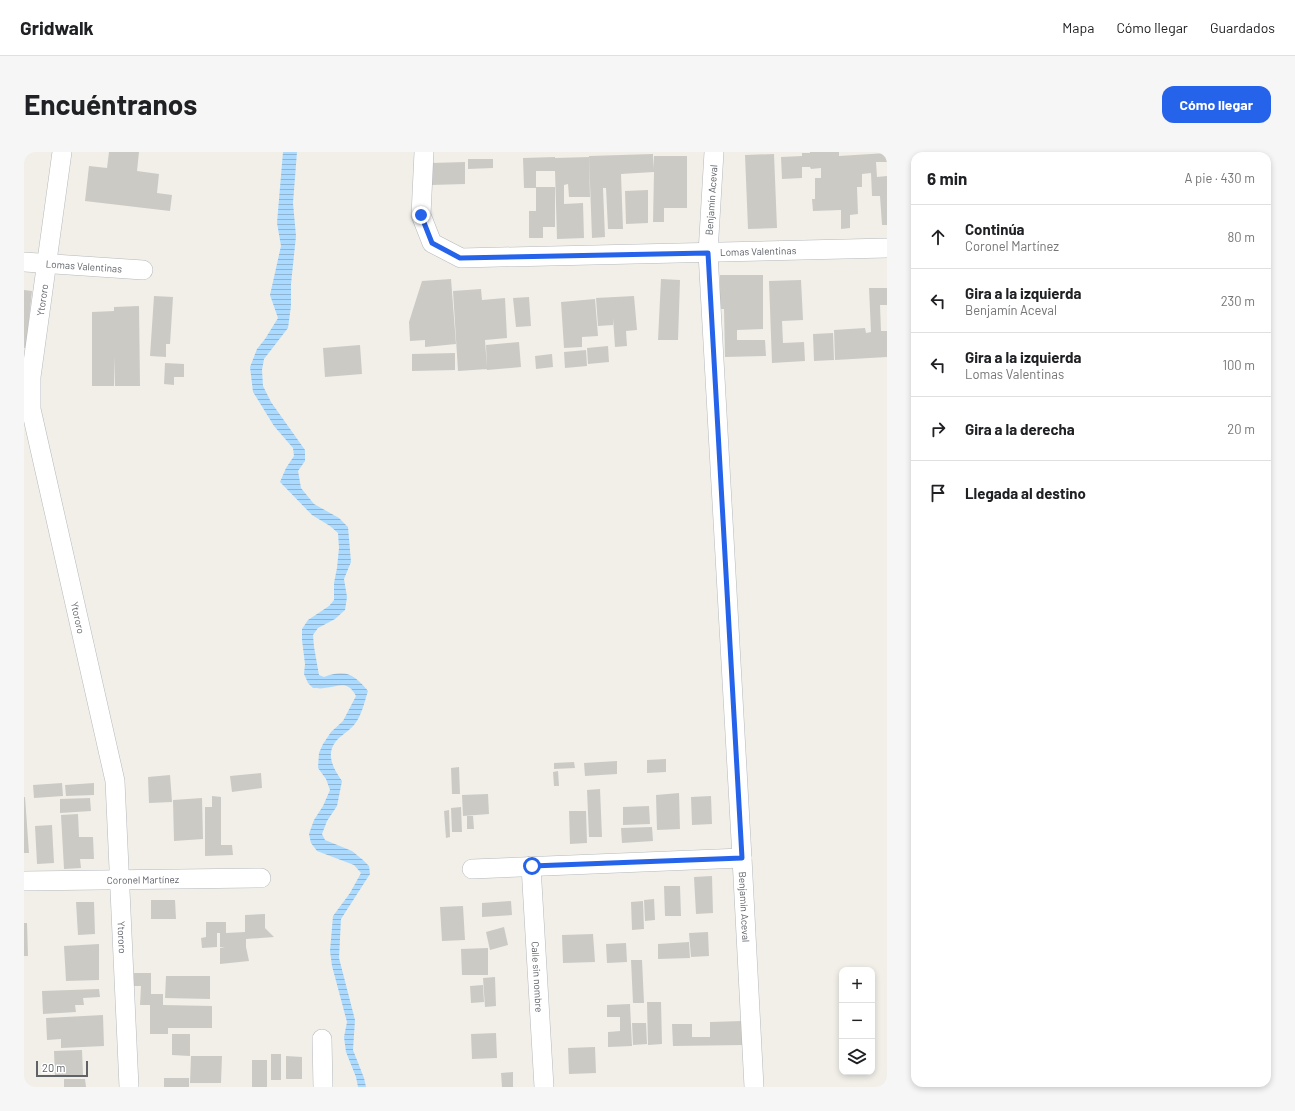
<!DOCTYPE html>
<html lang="es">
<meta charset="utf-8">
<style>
:root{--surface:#fff;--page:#f6f6f6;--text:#202124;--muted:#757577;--line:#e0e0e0;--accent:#2563eb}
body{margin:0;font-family:Barlow,sans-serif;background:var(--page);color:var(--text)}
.controls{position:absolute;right:12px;bottom:12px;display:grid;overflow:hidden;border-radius:8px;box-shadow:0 2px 6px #0003}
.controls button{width:36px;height:36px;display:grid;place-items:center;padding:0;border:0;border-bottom:1px solid var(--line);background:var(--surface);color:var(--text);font:20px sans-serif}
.scale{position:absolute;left:12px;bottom:10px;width:52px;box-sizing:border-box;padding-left:4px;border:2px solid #5f6368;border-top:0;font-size:11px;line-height:14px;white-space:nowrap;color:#5f6368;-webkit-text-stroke:3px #fff;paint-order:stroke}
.stop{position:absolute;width:12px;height:12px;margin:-9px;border:3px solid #2563eb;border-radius:50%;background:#fff}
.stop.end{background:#2563eb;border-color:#fff;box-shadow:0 1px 4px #0008}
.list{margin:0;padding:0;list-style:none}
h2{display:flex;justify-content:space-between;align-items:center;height:52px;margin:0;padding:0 16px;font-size:17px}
h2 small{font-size:13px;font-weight:400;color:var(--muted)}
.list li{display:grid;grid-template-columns:26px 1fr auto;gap:12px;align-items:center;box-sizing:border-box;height:64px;padding:0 16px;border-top:1px solid var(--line)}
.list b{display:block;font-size:15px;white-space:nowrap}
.list p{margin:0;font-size:13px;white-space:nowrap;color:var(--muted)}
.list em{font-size:13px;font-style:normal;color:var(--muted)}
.icon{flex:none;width:22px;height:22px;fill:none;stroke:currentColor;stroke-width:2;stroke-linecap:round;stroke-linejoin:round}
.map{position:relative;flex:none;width:863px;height:935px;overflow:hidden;border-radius:12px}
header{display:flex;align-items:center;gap:24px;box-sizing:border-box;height:56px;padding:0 20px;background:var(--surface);border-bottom:1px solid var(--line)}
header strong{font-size:19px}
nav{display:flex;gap:22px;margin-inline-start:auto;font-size:14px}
.intro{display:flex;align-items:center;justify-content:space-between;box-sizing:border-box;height:96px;padding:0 24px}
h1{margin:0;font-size:28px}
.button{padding:10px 18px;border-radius:12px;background:var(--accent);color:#fff;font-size:14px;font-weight:700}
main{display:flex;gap:24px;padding:0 24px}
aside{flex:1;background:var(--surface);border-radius:12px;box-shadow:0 2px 6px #0003}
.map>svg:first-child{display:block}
.water{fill:url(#water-rules)}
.building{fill:#cccac5}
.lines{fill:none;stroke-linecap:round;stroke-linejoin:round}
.street-casing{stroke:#b5b8bc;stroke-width:20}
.street{stroke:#fff;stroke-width:19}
.route{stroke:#2563eb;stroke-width:5}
.labels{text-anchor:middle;stroke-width:3;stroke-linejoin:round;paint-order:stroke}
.street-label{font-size:10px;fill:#5f6368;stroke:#fff}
</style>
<header>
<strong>Gridwalk</strong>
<nav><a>Mapa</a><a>Cómo llegar</a><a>Guardados</a></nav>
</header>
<div class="intro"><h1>Encuéntranos</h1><a class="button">Cómo llegar</a></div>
<main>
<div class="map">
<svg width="863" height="935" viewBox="0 0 863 935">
<defs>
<pattern id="water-rules" width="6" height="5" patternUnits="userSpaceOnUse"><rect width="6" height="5" fill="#aadaff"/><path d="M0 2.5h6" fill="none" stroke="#8eb4d2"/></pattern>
</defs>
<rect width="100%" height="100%" fill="#f1efe8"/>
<!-- water -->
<path class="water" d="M259 0H273L269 51 272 84 267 132V154L264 176 240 207 238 218 239 234 247 250 281 298V309L274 319 277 336 290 352 315 366 324 375 327 410 320 427 323 445 321 458 311 467 294 476 289 483 290 495 295 523 300 525C321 517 330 522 344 539 340 551 338 563 330 573 324 580 314 585 310 592 302 605 311 619 318 629L313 654 303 669 298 682 301 688 328 699 339 708 345 714 346 722 317 767 315 806 331 868 329 898 340 926 342 935H334L332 925 322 900 320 885 323 870 308 814 306 799 309 764 326 741 337 721 330 713 293 699 287 691 285 682 290 668 299 654 306 638 302 627 294 616 295 601 299 592 307 580 319 569 332 544C323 527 315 535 300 536 296 537 293 536 289 536L284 531 280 522 281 512 278 488V477L284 468 305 454 310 448V431L313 416 315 396 314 381 306 374 288 363 256 330 262 316 270 304 269 296 250 274 229 240 226 215 233 197 241 187 254 166 246 143 257 94 253 71Z"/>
<!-- building -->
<path class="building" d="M85 0H115L113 19 135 22 133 41 148 43 146 59 61 49 65 14 83 16Z
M786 0H815V4L863 1V10H852L853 25 863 24V73H858L856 44H848L847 21 838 22V35H833L834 62 826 63V76L817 77V58L789 59 788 47H791V26H797V16L787 17 786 15H778V26L758 27 757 5 778 4V1H786Z
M629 2V17L630 4H663V56H640V70H629L630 20 597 22 599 77H584L582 36H579L581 85 568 86 565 4Z
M750 2 753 76 724 77 721 3Z
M531 5V6L565 5 566 45H545L544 32 540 33V52L559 51 560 86 533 87 531 19H512V35H531V75H519V86H505V59H512V36H500L499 6Z
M444 7H469V16L444 17Z
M441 10V32L407 33V11Z
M624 38V71L602 72 601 39Z
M696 123H739V177L713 178V188H741L742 204 701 205 700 157H696Z
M427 127 432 192 401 195V188L386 189 385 170 398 129Z
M637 127 656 128 654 188H634Z
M777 128 779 168 758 169 759 191 780 190 781 209 748 211 745 129Z
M845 136H863V153H856L857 179H863V205L811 208 810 178 841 176 842 181 847 180Z
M457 137 458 148 481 146 483 186 461 188 463 217 434 219 429 139Z
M0 138 8 139 2 196H0Z
M130 144 149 145 146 192H142V205L126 204Z
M610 144 613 178 602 179 603 194 591 195 589 166V173L574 174 572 146Z
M505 145 507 174 492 175 489 146Z
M571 147 574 184 558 185V195L540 196 537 150Z
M115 154 116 234H91V204L90 234H68V160L90 159V155Z
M809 181 810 208 790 209 789 182Z
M495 190 497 215 463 218 462 193Z
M336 193 338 222 301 225 299 196Z
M584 194 585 210 564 212 563 196Z
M562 198 563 214 541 216 540 200Z
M431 201V218L388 219V202Z
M528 202 529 215 512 217 511 204Z
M141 211 160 212V225H150V233L140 232Z
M642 607V620L623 621V608Z
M593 609V622L561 624 560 611Z
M550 610 551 616 530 617V611Z
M435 615 436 642H428L427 616Z
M534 619 535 634H530L529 620Z
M237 621 238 636 208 640 206 624Z
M146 623 148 650 125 651 124 625Z
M38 631 39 644 10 646 9 633Z
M70 631V643L42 644 41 633Z
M576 637 578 685H565L563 638Z
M655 641 656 677 633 678 632 643Z
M464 642 465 662 439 664 438 643Z
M188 644 197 645V693H208L209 703 181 704V655H188Z
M687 644 688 672 668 673 667 645Z
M0 645H1L5 701H0Z
M66 646 67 659 36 661V647Z
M178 646 179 687 150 689 149 648Z
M625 654 626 672 599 673V655Z
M437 655 438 680H428L427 656Z
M425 658 426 685 422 686 420 659Z
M545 659H562L563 691 546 692Z
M54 662 55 685H69L70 707H56L57 716 40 717 37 663Z
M443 664H449L450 677H443Z
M28 673 30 711 13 712 11 674Z
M628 675 629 689 598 691 597 676Z
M688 724 689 761 672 762 670 725Z
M640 734H656L657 764H641Z
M630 747 631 768 621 769 620 748Z
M127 748H151L152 767H127Z
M487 749 488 763 458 765V751Z
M619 749 620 777 608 778 607 750Z
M52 750H70L71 782 54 783Z
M439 754 441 788 418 789 416 755Z
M241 762V776L250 785 222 787V795L225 809 196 812V796L201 795H196V781H193V795L178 796 177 786 182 785V770H202V781L221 780V763Z
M0 771H3L4 804H0Z
M480 775 484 793 466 798 462 780Z
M684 780 685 804 667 805 665 781Z
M569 782 571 810 539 811 538 783Z
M665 790 666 806 634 807V792Z
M602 791 603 810 583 811 582 792Z
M75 792V828L42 829 40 794Z
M464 796V823H438L437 797Z
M607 808H618L620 851H609Z
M110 821H127V842H139V853L188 854V876H144V882H126V853H116L117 834H110Z
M142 824H186V847L141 846Z
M471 825 472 854 461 855 459 826Z
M459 833 460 850 447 851 446 834Z
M75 837 76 845 59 846 60 853H51L52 860 19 862 18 839Z
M623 850H637L638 892 624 893Z
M606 852 608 894 584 895V880L596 879V865H583V853Z
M79 863 80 894 37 896V887L23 888 22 866Z
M718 869 719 893 649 894 648 872H668V885H686V870Z
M608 871H622L623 892 609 893Z
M472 881 473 906 448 907 447 882Z
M148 882H166V904L148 903Z
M571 895 572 921 545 922 544 896Z
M58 898 59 923 31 925 30 899Z
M247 902H257V928H247Z
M167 904H198L197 931H166Z
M262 904 278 905V927H262Z
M228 908H243V935H228Z
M489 920V935H478L477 921Z
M140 926H165V935H140Z
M40 927H61L62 935H40Z"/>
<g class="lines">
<!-- street casing -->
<g class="street-casing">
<g id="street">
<path id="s1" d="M38 0 7 225V257L91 629 105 935"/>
<path id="s2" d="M400 0 397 63 408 91 437 106 863 96"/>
<path id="s3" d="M690 0 684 101 718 706 730 935"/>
<path id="s4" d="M0 110 119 118"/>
<path id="s5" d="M507 714 520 935"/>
<path d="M448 717 718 706"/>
<path id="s6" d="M0 729 237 726"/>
<path d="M298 887 299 935"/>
</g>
</g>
<!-- street -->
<use href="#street" class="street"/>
</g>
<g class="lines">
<!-- route -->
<path class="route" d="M397 63 408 91 436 106 684 101 718 706 508 714"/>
</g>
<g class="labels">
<!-- street labels -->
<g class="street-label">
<text transform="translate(687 48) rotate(-86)" y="4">Benjamín Aceval</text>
<text dy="4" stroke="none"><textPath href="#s2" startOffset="423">Lomas Valentinas</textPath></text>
<text dy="4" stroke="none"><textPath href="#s4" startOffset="60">Lomas Valentinas</textPath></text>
<text transform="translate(18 148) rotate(-82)" y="4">Ytororo</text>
<text dy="4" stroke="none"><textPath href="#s1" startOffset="473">Ytororo</textPath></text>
<text dy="4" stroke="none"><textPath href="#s6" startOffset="119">Coronel Martínez</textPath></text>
<text dy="4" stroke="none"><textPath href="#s3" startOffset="756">Benjamín Aceval</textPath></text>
<text dy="4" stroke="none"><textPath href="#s1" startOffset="797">Ytororo</textPath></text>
<text dy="4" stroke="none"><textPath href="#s5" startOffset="111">Calle sin nombre</textPath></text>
</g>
</g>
</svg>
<div class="controls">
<button>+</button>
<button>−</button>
<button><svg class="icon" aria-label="layers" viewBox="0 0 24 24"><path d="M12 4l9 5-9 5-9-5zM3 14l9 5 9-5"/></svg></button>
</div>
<div class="scale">20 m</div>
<div class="stop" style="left:508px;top:714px"></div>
<div class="stop end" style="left:397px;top:63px"></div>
</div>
<aside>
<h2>6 min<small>A pie · 430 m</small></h2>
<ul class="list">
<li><svg class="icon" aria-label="ahead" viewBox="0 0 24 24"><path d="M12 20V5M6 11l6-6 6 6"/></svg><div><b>Continúa</b><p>Coronel Martínez</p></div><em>80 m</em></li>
<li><svg class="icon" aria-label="left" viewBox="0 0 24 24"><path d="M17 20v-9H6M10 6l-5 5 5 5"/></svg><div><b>Gira a la izquierda</b><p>Benjamín Aceval</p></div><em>230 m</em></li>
<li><svg class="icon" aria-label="left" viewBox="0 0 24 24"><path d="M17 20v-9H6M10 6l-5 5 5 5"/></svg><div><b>Gira a la izquierda</b><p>Lomas Valentinas</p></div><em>100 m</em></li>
<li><svg class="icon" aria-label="right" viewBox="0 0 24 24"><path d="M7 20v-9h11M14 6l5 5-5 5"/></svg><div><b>Gira a la derecha</b></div><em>20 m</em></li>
<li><svg class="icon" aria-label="arrive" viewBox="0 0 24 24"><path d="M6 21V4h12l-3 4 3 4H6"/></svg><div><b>Llegada al destino</b></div></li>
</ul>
</aside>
</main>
